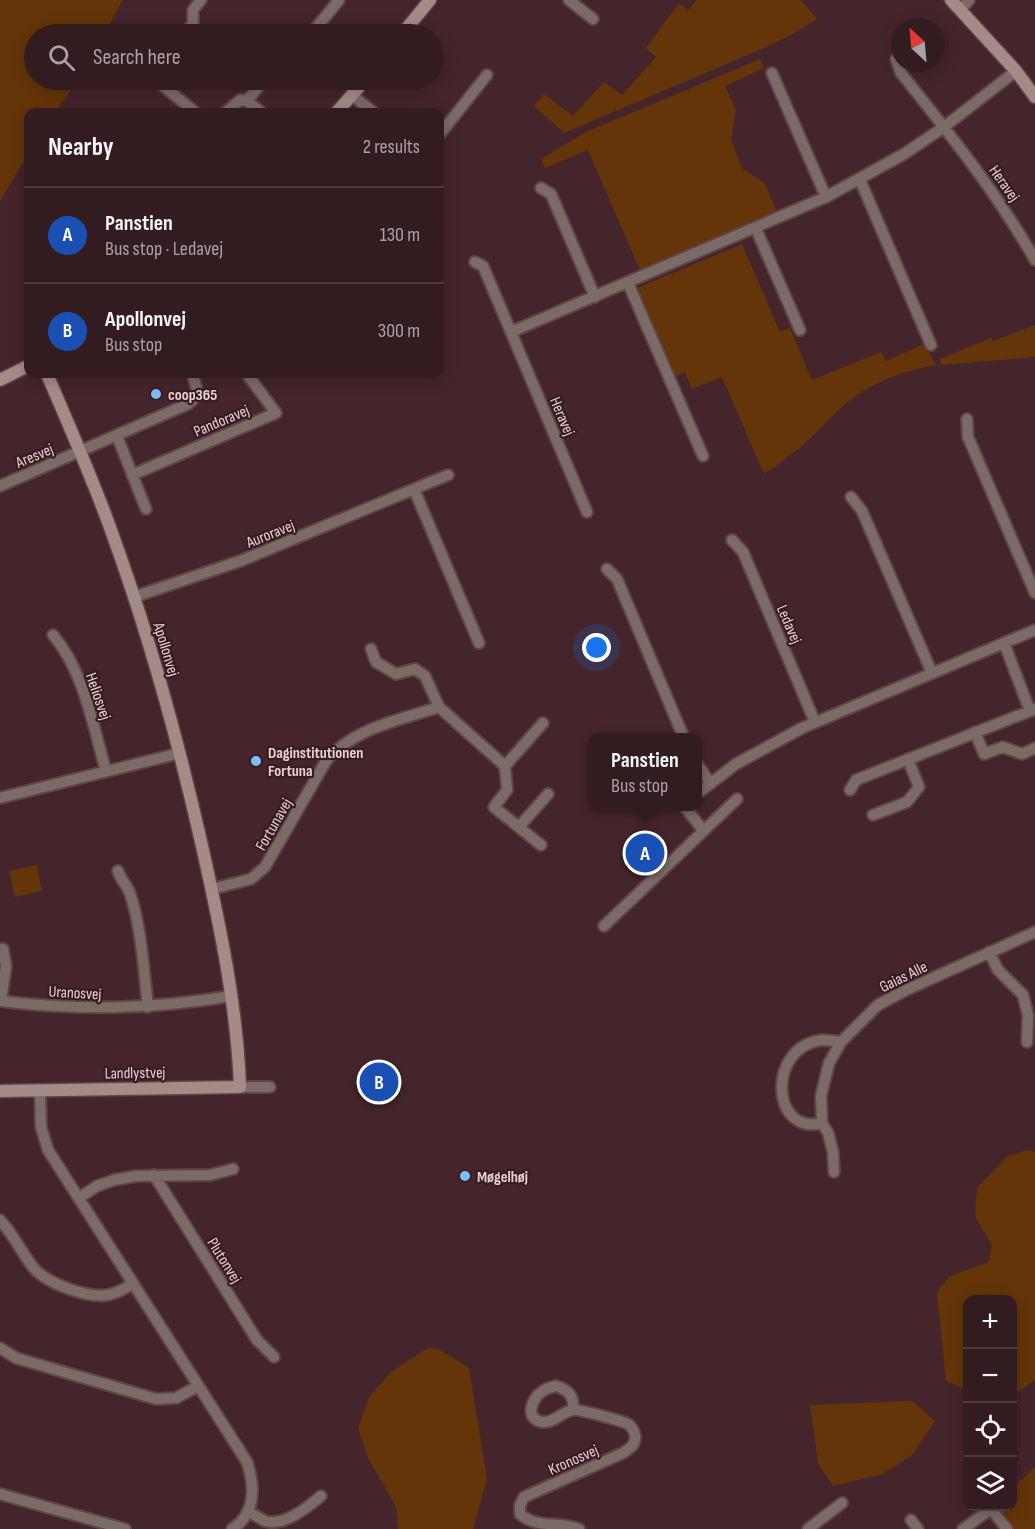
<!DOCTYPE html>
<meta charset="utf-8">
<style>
:root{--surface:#331c20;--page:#3e292d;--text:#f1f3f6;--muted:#a9a1a5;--line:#4e3a3e;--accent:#7abff8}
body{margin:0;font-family:"Sofia Sans Condensed",sans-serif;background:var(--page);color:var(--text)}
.controls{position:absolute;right:18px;bottom:18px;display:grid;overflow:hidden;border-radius:12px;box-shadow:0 3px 15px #0003}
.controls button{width:54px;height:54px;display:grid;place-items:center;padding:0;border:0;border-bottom:2px solid var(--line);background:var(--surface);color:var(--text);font:30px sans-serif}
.compass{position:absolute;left:891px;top:18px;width:54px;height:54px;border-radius:50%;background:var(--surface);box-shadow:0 3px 15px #0003;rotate:334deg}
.you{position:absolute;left:597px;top:648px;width:21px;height:21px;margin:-15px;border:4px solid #fff;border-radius:50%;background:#1a73e8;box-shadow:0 0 0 9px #1a73e833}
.badge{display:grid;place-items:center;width:39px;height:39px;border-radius:50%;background:var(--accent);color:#fff;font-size:20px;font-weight:700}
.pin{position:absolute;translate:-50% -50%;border:3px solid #fff;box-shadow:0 2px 6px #0006}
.popup{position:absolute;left:588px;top:733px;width:114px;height:78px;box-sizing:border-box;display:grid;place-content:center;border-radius:12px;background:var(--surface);filter:drop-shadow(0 2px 4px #0005);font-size:20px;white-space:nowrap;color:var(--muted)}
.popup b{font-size:22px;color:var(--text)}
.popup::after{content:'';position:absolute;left:50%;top:100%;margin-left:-12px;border:12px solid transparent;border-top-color:var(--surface)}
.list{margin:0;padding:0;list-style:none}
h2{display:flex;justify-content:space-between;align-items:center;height:78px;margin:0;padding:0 24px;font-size:26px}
h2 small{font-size:20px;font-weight:400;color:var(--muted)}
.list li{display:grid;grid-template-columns:39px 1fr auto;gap:18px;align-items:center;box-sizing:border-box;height:96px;padding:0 24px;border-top:2px solid var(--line)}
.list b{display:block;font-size:22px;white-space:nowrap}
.list p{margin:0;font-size:20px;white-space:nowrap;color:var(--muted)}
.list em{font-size:20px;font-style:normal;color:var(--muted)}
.icon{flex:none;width:33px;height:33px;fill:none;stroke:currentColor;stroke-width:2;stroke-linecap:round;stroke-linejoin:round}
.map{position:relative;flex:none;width:1035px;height:1529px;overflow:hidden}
.search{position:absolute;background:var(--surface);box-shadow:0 3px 15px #0003;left:24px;top:24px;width:420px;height:66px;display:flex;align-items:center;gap:15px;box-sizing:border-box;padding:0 21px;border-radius:33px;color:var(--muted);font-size:22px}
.panel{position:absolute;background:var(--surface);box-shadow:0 3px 15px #0003;left:24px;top:108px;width:420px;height:270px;border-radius:12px}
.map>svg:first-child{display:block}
.green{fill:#643508}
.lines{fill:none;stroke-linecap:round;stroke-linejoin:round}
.street-casing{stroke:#614449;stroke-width:14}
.secondary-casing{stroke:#614449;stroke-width:15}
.street{stroke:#7a6b67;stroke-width:10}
.secondary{stroke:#a48b86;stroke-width:12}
.poi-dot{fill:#7abff8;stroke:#391c21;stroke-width:2}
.labels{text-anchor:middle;stroke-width:4.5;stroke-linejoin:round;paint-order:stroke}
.street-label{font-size:16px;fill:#e4d0d3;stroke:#391c21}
.poi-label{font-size:16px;font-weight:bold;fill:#e4d0d3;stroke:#391c21;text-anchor:start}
</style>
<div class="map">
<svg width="1035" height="1529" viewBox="0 0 1035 1529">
<rect width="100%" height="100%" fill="#44252b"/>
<!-- green -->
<path class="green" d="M0 0H123L104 34H34V80H78L55 112H28V154L0 201Z
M697 0H801L817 19 793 34 762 49 564 133 534 106 544 94 573 116 604 82 622 95 656 57 646 48 679 3 688 10Z
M760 59 764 68 725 86 736 110 731 140 742 168 765 184 777 212 640 270 588 150 545 168 541 159 586 132Z
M742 244 780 332 790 328 812 380 881 352 886 361 924 344 936 365C911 370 889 376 867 389 846 400 831 418 815 434 799 449 782 462 764 474L722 377 692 389 685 372 675 377 637 288Z
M1035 325V357L941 365 940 359 991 338 993 341Z
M37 865 42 891 15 897 9 871Z
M1028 1150 1035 1152V1380L1016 1393H1013L1012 1300H968L967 1390 946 1381 937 1292 950 1276 989 1262 992 1245 975 1216 977 1188 1008 1156Z
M428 1348 439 1349 469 1368 487 1479 473 1529H398L396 1507 368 1458 358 1428 369 1397 391 1372Z
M912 1401 935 1421 912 1455 883 1474 833 1486 818 1463 810 1405Z
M1035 1467V1529H1014L998 1507 1012 1506 1013 1488Z"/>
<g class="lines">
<!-- street casing -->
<g class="street-casing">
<path id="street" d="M569 0 593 19
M961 9 969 0
M184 34 193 24V10L201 0
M311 34 339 0
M896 59 901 73C949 133 997 193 1035 260
M772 73 826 197
M156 80 195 112
M352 95 373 112
M226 112 240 100 247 101
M261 112 247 101 264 80
M440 134 487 75
M860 180 931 345
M541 188 551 194 595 297
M756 229 800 330
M475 262 483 266 587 512
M628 283 703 456
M511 332 826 197 904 154 944 127 1016 71
M967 419 968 437 1035 593
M117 436 146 509
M132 475 276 413 247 374
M0 486 188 404C200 395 197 386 192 374
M414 489 479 643
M851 497 862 511 932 673
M732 540 743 552 815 722
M607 569 617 579 684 738
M134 597 243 560 448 475
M53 635C84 671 93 726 106 771
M1004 643 1030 711
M371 649 376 662 396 674 415 669 425 676 439 707 505 766 543 723
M975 732 984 754 1003 747 1022 754 1035 748
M698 765 710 783
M505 766 507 790 494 807 541 845
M850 790 856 780 1035 709
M698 793 736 764 802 728 1035 630
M0 798 180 753
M684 806 703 830
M873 815 907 802 919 787 908 759
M519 827 548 794
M118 871C121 880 126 884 129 891 141 922 144 973 148 1007
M212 889 251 879 265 867 326 761C353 728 400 720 439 707
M604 926 737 799
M989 952 998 970 1023 995 1028 1016 1027 1042
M0 1001C81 1011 152 1009 232 996
M1 1001 6 966 3 949
M240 1087H270
M40 1090 41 1127 48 1150 247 1462C255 1486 256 1514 232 1529
M822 1123C771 1136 766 1047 822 1040 828 1040 835 1041 841 1042
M834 1172 833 1152 828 1133 822 1123 821 1096 829 1063 841 1042 878 1005 906 990 1035 932
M154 1175 257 1340 274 1357
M79 1198 97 1186 114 1180 136 1176 210 1175 233 1169
M0 1220C13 1234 21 1251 32 1266 45 1283 86 1298 107 1295 117 1294 125 1288 133 1284
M0 1348 16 1358 156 1399 176 1398 198 1386
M573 1410C574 1396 569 1390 556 1386 551 1387 547 1388 543 1391 531 1398 524 1420 543 1422 554 1423 563 1411 573 1410 578 1409 623 1421 628 1424 632 1427 634 1430 635 1435 636 1445 630 1448 623 1453L524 1497 520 1505V1514C537 1529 557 1521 579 1529
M0 1494 125 1529
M248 1512C254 1514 260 1519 265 1521 284 1527 308 1507 321 1496
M911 1520 918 1529
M808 1529 842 1503
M963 1529 991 1509 1007 1529"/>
</g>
<!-- secondary casing -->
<g class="secondary-casing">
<path id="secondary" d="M951 0 1016 71 1035 97
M402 34 430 0
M337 112 365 80
M0 380 28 366
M0 1091 240 1087C237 1006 220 926 202 846 178 740 149 635 112 533 93 479 69 426 47 374"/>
</g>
<!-- street -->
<use href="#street" class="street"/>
<!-- secondary -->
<use href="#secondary" class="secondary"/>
</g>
<!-- markers -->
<g class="poi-dot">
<circle cx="156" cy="394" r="6"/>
<circle cx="256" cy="761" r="6"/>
<circle cx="465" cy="1176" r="6"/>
</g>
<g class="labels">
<!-- street labels -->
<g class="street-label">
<text transform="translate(1005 183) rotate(55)" y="6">Heravej</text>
<text transform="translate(563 416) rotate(67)" y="6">Heravej</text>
<text transform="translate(221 420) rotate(-23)" y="6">Pandoravej</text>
<text transform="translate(34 455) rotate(-23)" y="6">Aresvej</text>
<text transform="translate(270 533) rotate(-22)" y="6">Auroravej</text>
<text transform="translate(790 624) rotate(67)" y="6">Ledavej</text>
<text transform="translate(167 649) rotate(73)" y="6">Apollonvej</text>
<text transform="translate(99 696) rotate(71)" y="6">Heliosvej</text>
<text transform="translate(273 824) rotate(-60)" y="6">Fortunavej</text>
<text transform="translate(903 976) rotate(-26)" y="6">Gaias Alle</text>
<text transform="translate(75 992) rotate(3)" y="6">Uranosvej</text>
<text transform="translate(135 1072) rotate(-1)" y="6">Landlystvej</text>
<text transform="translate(225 1260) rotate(58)" y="6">Plutonvej</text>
<text transform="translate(573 1459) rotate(-24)" y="6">Kronosvej</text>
</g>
<!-- poi labels -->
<g class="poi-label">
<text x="168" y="400">coop365</text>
<text x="268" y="758">Daginstitutionen<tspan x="268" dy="18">Fortuna</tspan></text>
<text x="477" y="1182">Møgelhøj</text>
</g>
</g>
</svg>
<div class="controls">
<button>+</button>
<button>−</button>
<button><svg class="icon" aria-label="locate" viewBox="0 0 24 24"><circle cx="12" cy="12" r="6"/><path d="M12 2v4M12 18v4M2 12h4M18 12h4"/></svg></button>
<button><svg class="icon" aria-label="layers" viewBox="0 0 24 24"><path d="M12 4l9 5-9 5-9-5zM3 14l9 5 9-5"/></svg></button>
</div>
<svg class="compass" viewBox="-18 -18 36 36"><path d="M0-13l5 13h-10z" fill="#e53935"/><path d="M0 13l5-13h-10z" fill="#a9a1a5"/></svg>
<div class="you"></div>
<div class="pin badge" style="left:645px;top:853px;background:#1a4fb4">A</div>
<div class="popup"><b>Panstien</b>Bus stop</div>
<div class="pin badge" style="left:379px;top:1082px;background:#1a4fb4">B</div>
<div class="search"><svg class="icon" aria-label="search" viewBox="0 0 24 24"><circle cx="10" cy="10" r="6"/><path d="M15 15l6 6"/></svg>Search here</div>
<section class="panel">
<h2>Nearby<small>2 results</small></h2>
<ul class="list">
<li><span class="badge" style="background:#1a4fb4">A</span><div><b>Panstien</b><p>Bus stop · Ledavej</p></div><em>130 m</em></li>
<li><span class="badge" style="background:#1a4fb4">B</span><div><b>Apollonvej</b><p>Bus stop</p></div><em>300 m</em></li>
</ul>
</section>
</div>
